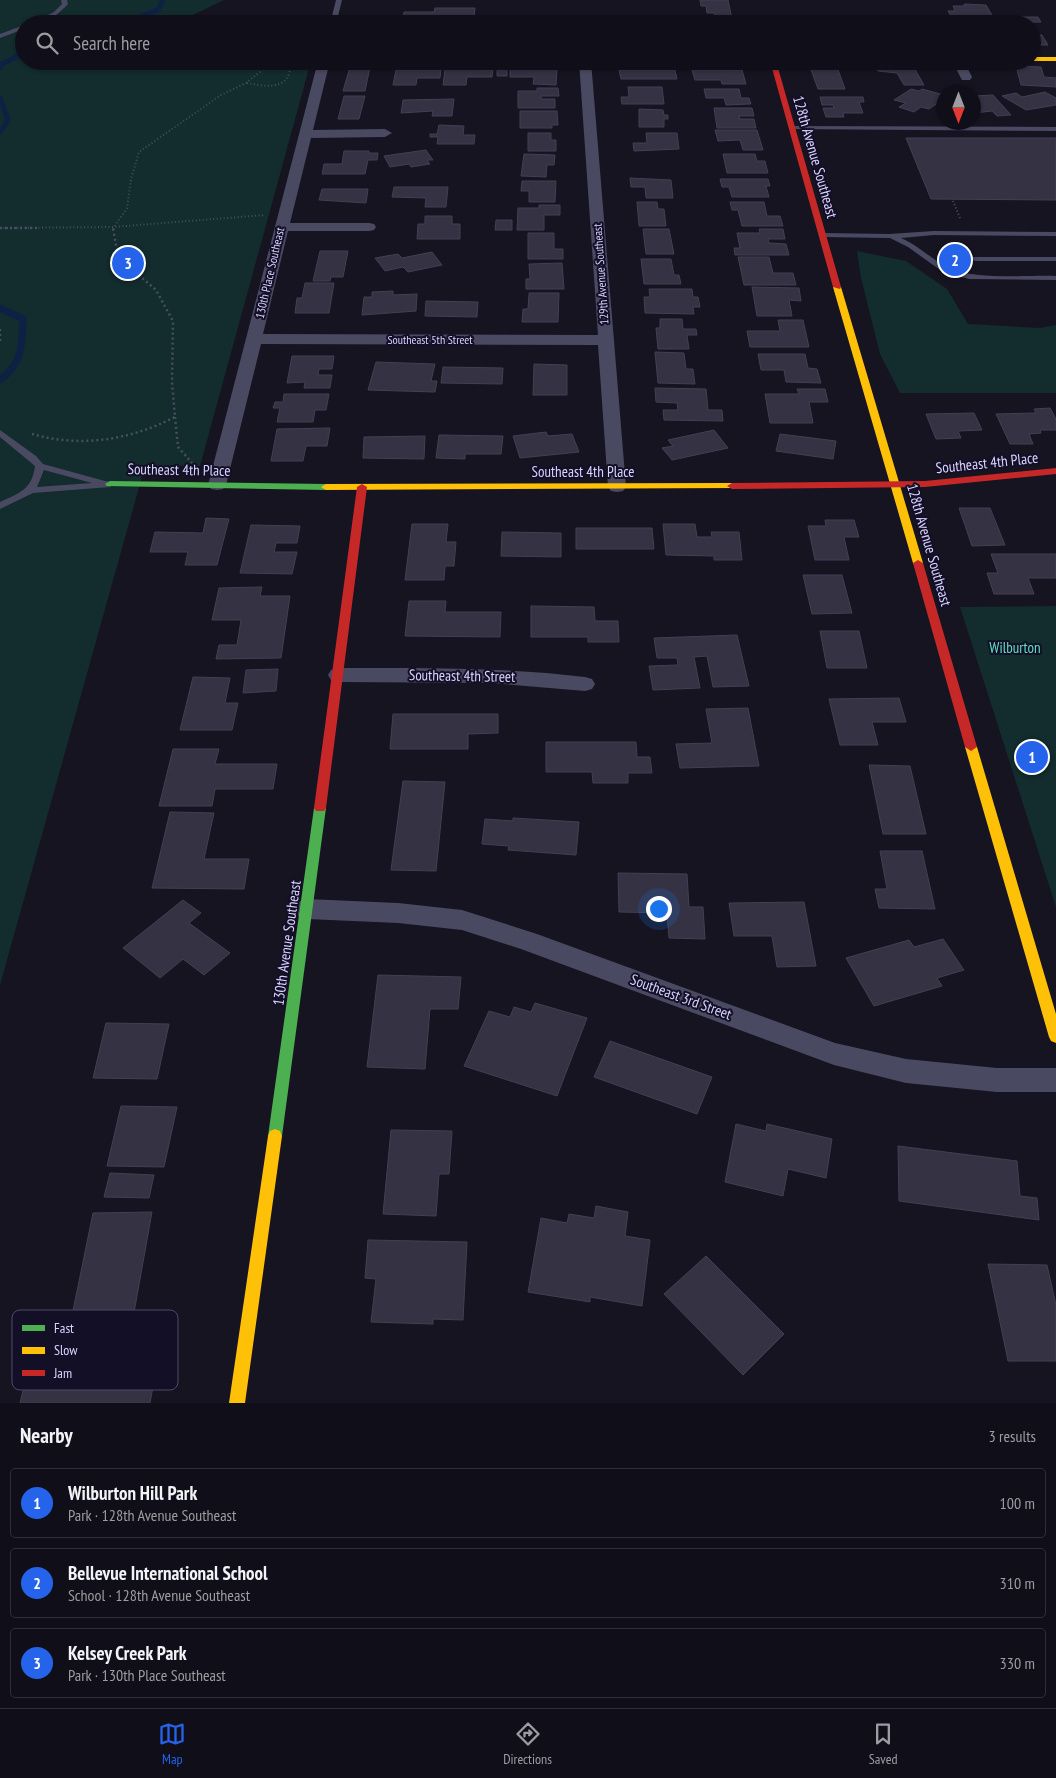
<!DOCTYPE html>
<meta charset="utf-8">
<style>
:root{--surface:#100f19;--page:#1e1d26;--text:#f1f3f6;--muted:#9c9ca2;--line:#302f38;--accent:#2563eb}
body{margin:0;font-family:"PT Sans Narrow",sans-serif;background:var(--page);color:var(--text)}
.compass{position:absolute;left:936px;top:85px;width:45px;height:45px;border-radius:50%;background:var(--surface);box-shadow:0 1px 4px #0004;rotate:180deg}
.you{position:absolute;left:658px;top:908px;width:18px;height:18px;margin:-12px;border:4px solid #fff;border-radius:50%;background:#1a73e8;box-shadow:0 0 0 8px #1a73e833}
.badge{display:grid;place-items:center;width:32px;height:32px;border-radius:50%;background:var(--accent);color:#fff;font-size:16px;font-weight:700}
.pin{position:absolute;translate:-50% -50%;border:2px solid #fff;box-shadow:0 1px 5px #0006}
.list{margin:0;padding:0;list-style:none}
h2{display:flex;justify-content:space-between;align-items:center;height:65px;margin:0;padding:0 20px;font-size:21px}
h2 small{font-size:16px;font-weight:400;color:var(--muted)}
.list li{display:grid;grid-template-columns:32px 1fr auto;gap:15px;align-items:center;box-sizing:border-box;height:70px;margin:0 10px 10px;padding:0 10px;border:1px solid var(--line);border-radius:5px}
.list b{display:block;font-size:19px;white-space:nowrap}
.list p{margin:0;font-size:16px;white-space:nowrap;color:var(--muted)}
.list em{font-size:16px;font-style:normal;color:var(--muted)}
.icon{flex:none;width:28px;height:28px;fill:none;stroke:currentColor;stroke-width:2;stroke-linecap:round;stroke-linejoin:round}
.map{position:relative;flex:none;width:1056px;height:1403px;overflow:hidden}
.search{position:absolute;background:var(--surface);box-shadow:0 1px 4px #0004;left:15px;right:15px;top:15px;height:55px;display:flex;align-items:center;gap:12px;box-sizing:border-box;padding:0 18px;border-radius:28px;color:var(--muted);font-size:19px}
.sheet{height:305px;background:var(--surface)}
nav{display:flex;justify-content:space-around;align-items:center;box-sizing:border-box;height:70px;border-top:1px solid var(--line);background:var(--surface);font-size:14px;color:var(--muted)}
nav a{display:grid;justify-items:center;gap:2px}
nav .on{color:var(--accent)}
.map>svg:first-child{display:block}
.green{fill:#132c2d}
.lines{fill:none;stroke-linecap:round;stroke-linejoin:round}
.stream-far1{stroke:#0d2144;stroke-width:5}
.stream{stroke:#0d2144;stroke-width:7}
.building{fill:#343243;stroke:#433f54}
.path-far1{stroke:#44505f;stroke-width:2;stroke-dasharray:1 2.5;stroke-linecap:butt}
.path{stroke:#44505f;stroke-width:2.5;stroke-dasharray:2 3;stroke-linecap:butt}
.lane{fill:#4a4962;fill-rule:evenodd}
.street{fill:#4a4962;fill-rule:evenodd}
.fast{fill:#4caf50;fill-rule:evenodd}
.slow{fill:#ffc107;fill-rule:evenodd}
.jam{fill:#c62828;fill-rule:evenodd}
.labels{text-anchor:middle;stroke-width:4;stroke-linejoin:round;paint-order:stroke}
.far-street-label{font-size:12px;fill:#d9d4ff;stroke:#130f26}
.street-label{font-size:15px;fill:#d9d4ff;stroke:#130f26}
.park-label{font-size:15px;fill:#5fe0c0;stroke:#130f26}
.key{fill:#130f26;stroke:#4e4a67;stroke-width:1}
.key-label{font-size:14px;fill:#d9d4ff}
</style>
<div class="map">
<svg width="1056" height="1403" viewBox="0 0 1056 1403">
<rect width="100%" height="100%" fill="#161421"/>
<!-- green -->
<path class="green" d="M0 0H224L174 24H24V61H311L200 466H145L0 985Z
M857 251 906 261 947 289 968 324 1040 328 1056 325V393H900L880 354 861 278Z
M1056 606V907L960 607Z"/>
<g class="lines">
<!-- stream-far1 -->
<path class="stream-far1" d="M120 24 158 10 163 0
M0 67 2 64 24 53
M0 98 8 120 0 132"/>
<!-- stream -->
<path class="stream" d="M0 308 23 319C22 345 23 363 0 380"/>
</g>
<!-- building -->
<path class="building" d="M700 0H728L732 19H715L714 13H707L706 6H701Z
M964 4 986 5 993 17H1013L1016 22H954L948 11H955L953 6H965Z
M435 8H475L474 17 403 18 404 12H434Z
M1019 17H1038L1041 22H1022Z
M1032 35H1042L1048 45H1035L1036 47H1032Z
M913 66 924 85H904L897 73 878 71 876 67Z
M1016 66 1041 67 1044 77 1056 78V87L1021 85Z
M350 67H370L365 91H343Z
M810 67H837L845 89H818Z
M445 69 493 70 492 77H467L466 85H443Z
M510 69H557L556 85 533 84 534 77H510Z
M396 70H441L440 78H417L416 85H393Z
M497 70H507V76H497Z
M619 70H675L677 79H621Z
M692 70H742L746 84H722L721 80H695Z
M628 87H662L664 104H622L621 97H629Z
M537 88H558L559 96H541V99H555V108H518V91H537Z
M704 89H739L741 98H749L751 104 726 105 724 98H706Z
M911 89 919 91 922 89 944 95V99L929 109 921 107 914 112 899 107 906 103 894 100Z
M1045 92 1056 98V105L1026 110 1002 96 1016 93 1022 97Z
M993 95 1011 115 997 116 992 111 974 113V101H979L974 96Z
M344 96H365L359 119H338Z
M820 97H863L864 102H859L863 113H843L844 117H826L823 108H834L833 105H822Z
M454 99 452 116H432L433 111 401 113 403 100Z
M714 108H752L754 116H739L740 119H754L756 128H717Z
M639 109 663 110 664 115H668V119H664V127H639Z
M520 111H557L558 125H552V128H520Z
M439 125 464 126 463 135H475L474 144H437L438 137H430V134H437Z
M715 130H757L763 150H743L740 140 718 141Z
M528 133H551V140H556V151H528Z
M646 133H677L679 149 634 151 633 143H647Z
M906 138H1056V200L931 199Z
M426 150 433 160H427L430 164 411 167 409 164 390 167 384 156Z
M344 151H369V153H378L377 160H368L365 174H322L324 164H342Z
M524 154 555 155 554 165H547L546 177 521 176Z
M723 154H755L757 161H765L768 173H727Z
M630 178 671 180 673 198H646L645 187H631Z
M720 179H768L770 186H766L769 197H732L729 187H722Z
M522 181H556L555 202H529V191H521Z
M394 187H448L446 207H425L426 198 392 197Z
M322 189H368L366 203 319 200Z
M637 202H657L658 209H664L666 226H639Z
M730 202H764L767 216H780L783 226H742L738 210H732Z
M539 205H560V215H544V230H517L518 208H539Z
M425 216H452V224H460V239H417L418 224H425Z
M496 220H512V230H495Z
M643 229H669L674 254H646Z
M759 229H783L785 239H768L769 243 786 244 789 255H735L734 248H740L737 233H760Z
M528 233H554V249H563V259H528Z
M320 251H348L343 277H331L330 281H313Z
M432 252 442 265 408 272 403 267 385 271 375 258 398 254 402 258Z
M738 257H769L773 273H793L796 285H744Z
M641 259H671L674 275H679L681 284H644Z
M562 263 564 289H526V279H530L529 264Z
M305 283H334L329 313H295L297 298H302Z
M752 287 799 288 801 301 789 300 792 316H757Z
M649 289H692L693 297H698L700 307H693L694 314 645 313 644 297H650Z
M393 291V295L417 294 416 311 362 315 364 297H372V292Z
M529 293H559L558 322H522L523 309H528Z
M426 301 478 302 477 317 425 316Z
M660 319H682L683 329H696L697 335H687L689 349H658L656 328H660Z
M778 320H803L809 347H750L747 331H780Z
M655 352 684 353 686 369H693L695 384 658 383Z
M758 354H805L808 368 817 369 821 383 786 382 784 370H761Z
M292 356H334L332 369H319L318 375H332L330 388H304L305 382 287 383Z
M376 362 435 364 431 381H437L435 392 368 390Z
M534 364 567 365V395H533Z
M443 367 503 368 502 384 441 383Z
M655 388 706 389 708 410H722L723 421 664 420 663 410H678L677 403 656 402Z
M797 389H825L828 402H809L813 423H770L765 394H799Z
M284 394H329L326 410H315L313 422H277L280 408H273L275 402H283Z
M1050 408 1056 419V430H1040L1041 433 1029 434 1033 444H1010L996 414 1036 413 1034 409Z
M974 413 982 430 958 431 961 438 936 439 926 414Z
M330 428 327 446H306L303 461H271L277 429Z
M714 430 728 448 672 460 662 448 673 446 668 440Z
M546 432 548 436 572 434 579 452 520 458 513 436Z
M780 434 836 441 833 459 776 451Z
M439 435 503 436 501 454H465V459L436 458Z
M425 436 424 459 363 458 364 437Z
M959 508H990L1005 545 972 546Z
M206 518 229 519 217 565H185L188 552H150L155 532 203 533Z
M825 520H854L859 537H844L849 560H815L808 526H826Z
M412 524H448L446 542H456L454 566H445L444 580H405Z
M663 524H695L697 537H712L711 532H739L742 560H714V556L666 555Z
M251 525 300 526 297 543H276L274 552H297L292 574 240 573Z
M576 528H652L654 549H576Z
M502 532 561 533V557L501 556Z
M991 554H1056V578H1028L1034 594H994L987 573H998Z
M803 575H842L852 613 812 614Z
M262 587 260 596H290L281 658 216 659 219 645H237L241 620H212L219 588Z
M409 601H446L445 612H501L500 637 405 636Z
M531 606 594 607 595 621H618L619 642H588V637H531Z
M820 631H859L867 668H827Z
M737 635 749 686 713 687 707 656 694 657 700 688 653 690 649 666 678 665 677 658H657L654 638Z
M278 669 276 691 243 693 246 670Z
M193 677 230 678 225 703H238L232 730H180Z
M899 698 906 722H872L878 745H840L829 699Z
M748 708 759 766 680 768 676 744 712 743 706 709Z
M393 714H498V733L468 734V749H390Z
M546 742H636L637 757H650L652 773H628V783H593L592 772H546Z
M173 749H219L215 764H277L273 789H215L212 806H159Z
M869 765 910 766 926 834H883Z
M403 781 445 782 436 871 391 870Z
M170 812 214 813 204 859H249L244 889 152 888Z
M513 818 579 822 576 855 508 850 509 846 482 844 485 819 513 821Z
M880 851H922L935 909 879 908 875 889H887Z
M618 873 687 874 689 907H703L705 939 669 938 667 913 619 912Z
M183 900 201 913 189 923 230 953 204 975 183 959 160 978 123 948Z
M804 902 816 966 777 967 772 936H734L729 903Z
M943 939 964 970 937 978 942 986 874 1006 846 958 909 940 914 947Z
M378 975 461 977 458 1009H430L425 1069 367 1067Z
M535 1003 587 1018 557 1096 464 1066 489 1011 510 1017 514 1007 531 1012Z
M106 1023 169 1024 157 1079 93 1078Z
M610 1041 712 1077 697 1114 594 1077Z
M121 1106 177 1107 164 1167 107 1166Z
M736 1124 766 1131 767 1124 832 1139 826 1178 788 1169 783 1196 725 1182Z
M391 1130 452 1131 449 1174H439L436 1216 383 1214Z
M898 1146 1017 1161 1020 1196 1037 1198 1039 1220 899 1201Z
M110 1173 154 1175 149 1198 104 1197Z
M596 1206 628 1212 625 1236 650 1240 642 1306 590 1297V1302L528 1292 541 1218 567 1223 569 1214 594 1218Z
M152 1212 130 1335H68L93 1213Z
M368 1240 467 1242 463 1320 433 1319V1324L371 1322 376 1279 365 1278Z
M706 1256 784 1334 743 1375 664 1294Z
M988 1264 1047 1265 1056 1305V1361H1008Z
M31 1357 158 1359 150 1403H20Z"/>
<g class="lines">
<!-- path-far1 -->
<path class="path-far1" d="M266 67 303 66
M247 83C258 85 279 90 287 78 289 75 290 70 291 66
M953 201 960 218
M0 228 113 227 265 215
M113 229 127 208 131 179 139 152 221 95 246 83 266 67 268 61"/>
<!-- path -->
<path class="path" d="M0 228H40
M0 329V341
M175 417 178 447 192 463
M32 434C81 448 130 440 175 417L172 382 173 321 156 290 126 264 117 251 113 228"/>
<!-- lane -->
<path class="lane" d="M61 0H67L68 4C58 15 45 24 30 24L54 12 62 4Z
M336 0H342L336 24H330Z
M24 25V29L0 38V34Z
M791 126 1056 127V131L789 129V127Z
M934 231 1056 232V236L934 235 901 238C918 245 932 260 949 268 975 280 1027 275 1056 276V280L969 279 943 272 908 247 890 238 822 237 818 235 822 233 889 234Z
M972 257H1056V261H975L971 259Z
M0 430 36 456 43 464 105 481 113 482 115 484 110 487 33 493 0 509V502C19 493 32 490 35 466L0 437ZM44 470 92 483 37 487Z"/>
<!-- street -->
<path class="street" d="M318 61H330L313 130 385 129 392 133 385 137 311 138 290 223H369L374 224 376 227 374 230 369 231H288L263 334 598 335 579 61H591L626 487 623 491 617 492 611 491 608 487 598 345 261 344 226 485 223 489 217 490 211 489 208 485Z
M952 61H964L972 77 970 80H962Z
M338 668C421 668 503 667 585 677L592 679 595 684 592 689 585 691 492 683 338 682 331 680 328 675 331 670Z
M307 899 398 903 462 910 537 934 835 1043 906 1059 997 1068H1056V1092H997L906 1083 834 1065 521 949 462 930 398 923 307 919 298 916 295 909 298 902Z"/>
<!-- fast -->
<path class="fast" d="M110 481 326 484 331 487 326 490 107 486 105 484Z
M320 804 324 805 326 808 282 1136 280 1141 275 1143 270 1141 268 1136 314 808 316 805Z"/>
<!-- slow -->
<path class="slow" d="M1032 57H1056V61H1032Z
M834 285 841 287 923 563 922 565H914L913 563 833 287Z
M732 483 735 484 737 486 735 488 326 490 321 487 326 484Z
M971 743 977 747 1056 1014V1043L1051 1041 1049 1037 965 747Z
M275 1129 280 1131 282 1136 245 1403H229L268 1136 270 1131Z"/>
<!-- jam -->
<path class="jam" d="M770 61H776L841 287 840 289 833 287Z
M1056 468V474L925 487 732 489 727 486 732 483 925 481Z
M362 484 367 487 326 808 324 811H316L314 808 357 487Z
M918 560 923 563 977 747 971 751 965 747 913 563Z"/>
</g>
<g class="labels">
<!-- far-street labels -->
<g class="far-street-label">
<text transform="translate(270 273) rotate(-77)" y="4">130th Place Southeast</text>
<text transform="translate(601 274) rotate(-94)" y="4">129th Avenue Southeast</text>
<text x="430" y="344">Southeast 5th Street</text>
</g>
<!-- street labels -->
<g class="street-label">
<text transform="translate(815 157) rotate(74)" y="5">128th Avenue Southeast</text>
<text transform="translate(987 463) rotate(-6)" y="5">Southeast 4th Place</text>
<text transform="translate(179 470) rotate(1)" y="5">Southeast 4th Place</text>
<text x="583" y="477">Southeast 4th Place</text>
<text transform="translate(929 545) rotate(74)" y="5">128th Avenue Southeast</text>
<text transform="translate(462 676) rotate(1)" y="5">Southeast 4th Street</text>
<text transform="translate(287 943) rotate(-82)" y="5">130th Avenue Southeast</text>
<text transform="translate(681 997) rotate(20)" y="5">Southeast 3rd Street</text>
</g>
<!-- park labels -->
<g class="park-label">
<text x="1015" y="653">Wilburton</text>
</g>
</g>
<!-- legend -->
<rect x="12" y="1310" width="166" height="80" rx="8" class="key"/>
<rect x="22" y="1325" width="23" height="6" fill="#4caf50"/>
<rect x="22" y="1347" width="23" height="7" fill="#ffc107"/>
<rect x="22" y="1370" width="23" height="6" fill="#c62828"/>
<g class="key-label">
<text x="54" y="1333">Fast</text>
<text x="54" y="1355">Slow</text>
<text x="54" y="1378">Jam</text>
</g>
</svg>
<svg class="compass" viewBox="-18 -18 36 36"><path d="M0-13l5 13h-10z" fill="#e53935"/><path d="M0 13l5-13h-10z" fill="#9c9ca2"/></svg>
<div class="you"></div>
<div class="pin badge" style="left:1032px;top:757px">1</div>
<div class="pin badge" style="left:955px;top:260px">2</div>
<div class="pin badge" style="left:128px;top:263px">3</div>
<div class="search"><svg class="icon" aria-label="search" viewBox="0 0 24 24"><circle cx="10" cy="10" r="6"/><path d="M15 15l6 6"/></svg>Search here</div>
</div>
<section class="sheet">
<h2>Nearby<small>3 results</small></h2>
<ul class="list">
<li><span class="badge">1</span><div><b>Wilburton Hill Park</b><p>Park · 128th Avenue Southeast</p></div><em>100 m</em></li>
<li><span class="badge">2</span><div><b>Bellevue International School</b><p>School · 128th Avenue Southeast</p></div><em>310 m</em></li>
<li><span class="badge">3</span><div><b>Kelsey Creek Park</b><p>Park · 130th Place Southeast</p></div><em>330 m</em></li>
</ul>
</section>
<nav>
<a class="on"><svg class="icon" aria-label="map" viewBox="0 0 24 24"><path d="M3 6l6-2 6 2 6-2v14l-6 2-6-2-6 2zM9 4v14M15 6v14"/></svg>Map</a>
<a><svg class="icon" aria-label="directions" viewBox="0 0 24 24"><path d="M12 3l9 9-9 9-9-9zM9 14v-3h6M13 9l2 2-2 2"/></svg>Directions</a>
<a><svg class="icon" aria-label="saved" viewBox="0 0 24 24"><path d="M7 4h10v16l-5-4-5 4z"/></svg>Saved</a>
</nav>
